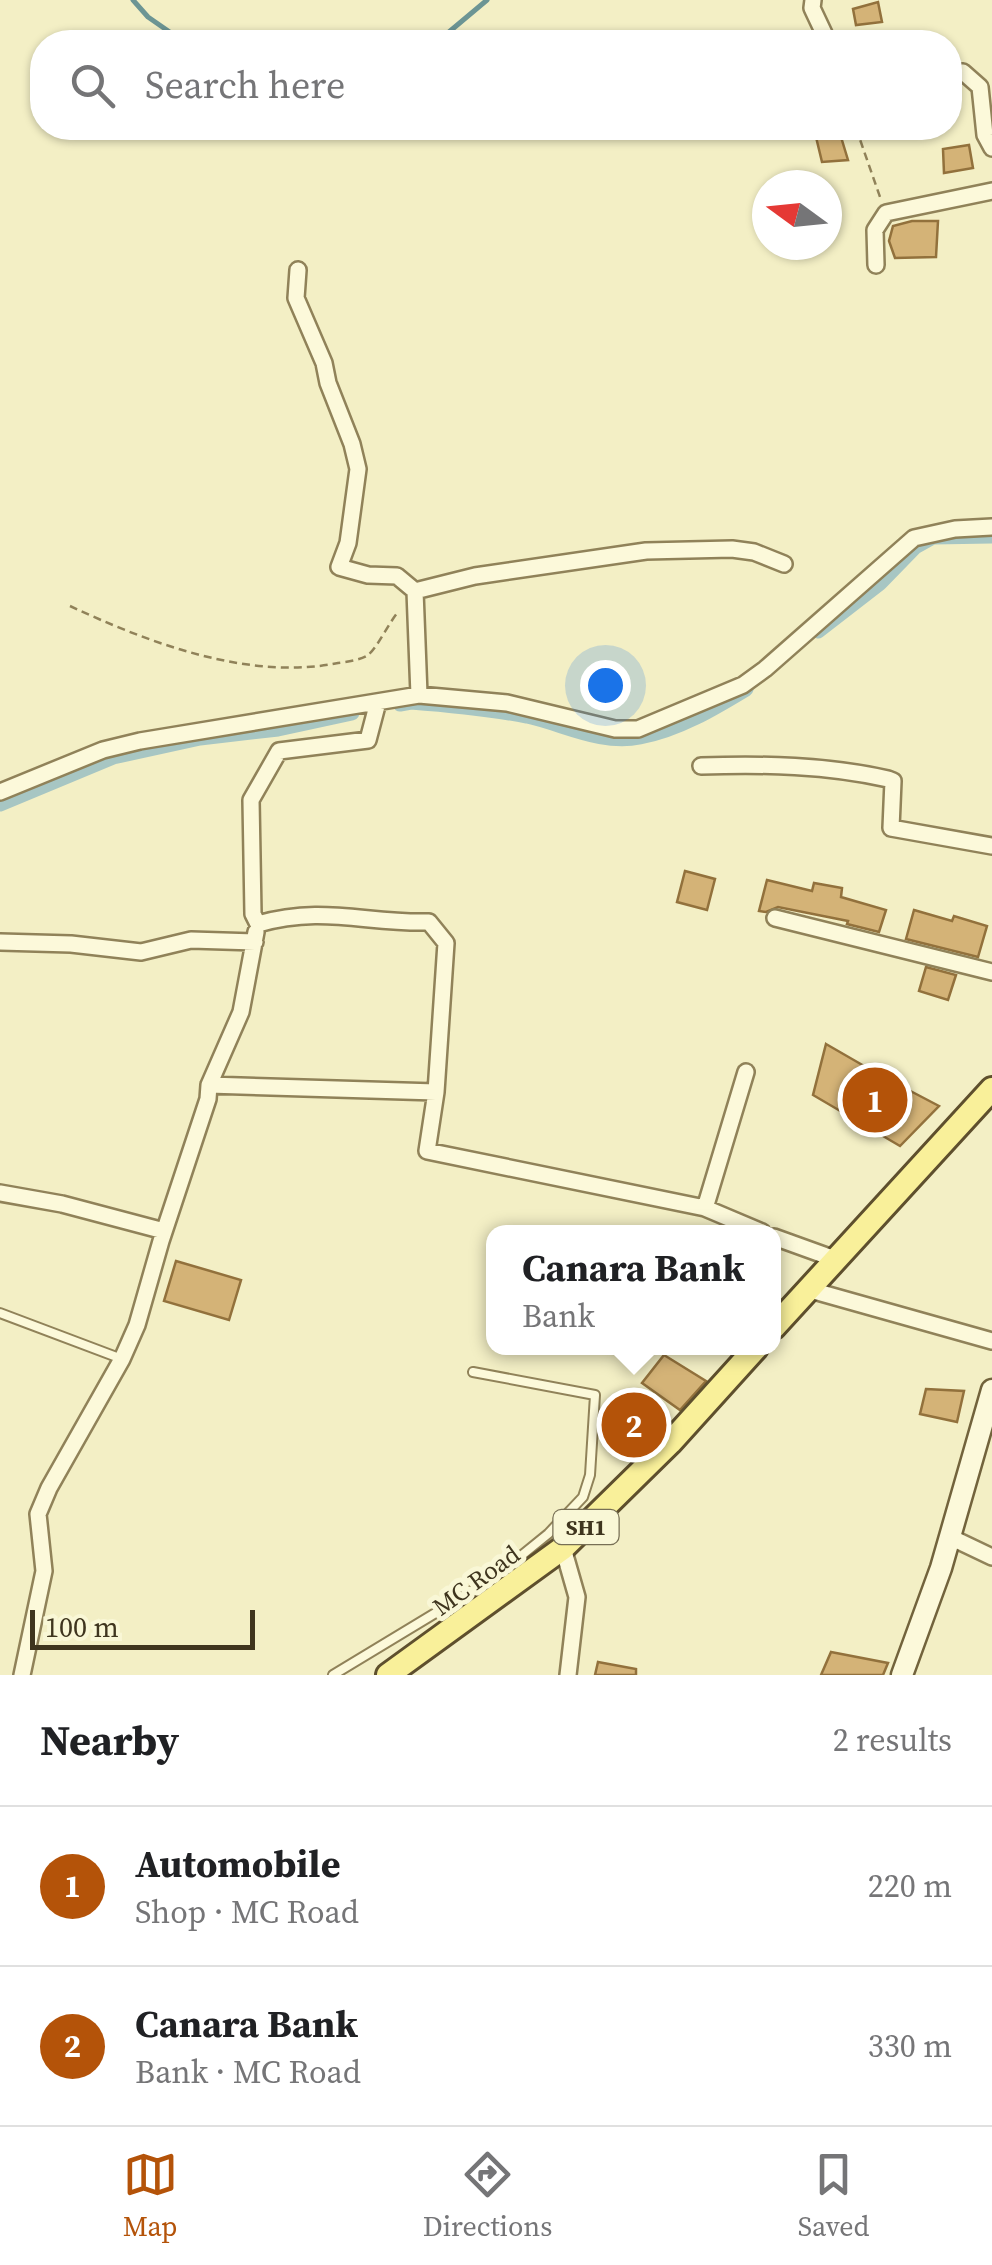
<!DOCTYPE html>
<meta charset="utf-8">
<style>
:root{--surface:#fff;--page:#f2f2f2;--text:#202124;--muted:#757577;--line:#e0e0e0;--accent:#b45309}
body{margin:0;font-family:"Source Serif 4",serif;background:var(--page);color:var(--text)}
.compass{position:absolute;left:752px;top:170px;width:90px;height:90px;border-radius:50%;background:var(--surface);box-shadow:0 2px 8px #0004;rotate:285deg}
.scale{position:absolute;left:30px;bottom:25px;width:225px;box-sizing:border-box;padding-left:10px;border:5px solid #3f351e;border-top:0;font-size:28px;line-height:35px;white-space:nowrap;color:#3f351e;-webkit-text-stroke:8px #f9f7d6;paint-order:stroke}
.you{position:absolute;left:605px;top:685px;width:35px;height:35px;margin:-25px;border:8px solid #fff;border-radius:50%;background:#1a73e8;box-shadow:0 0 0 15px #1a73e833}
.badge{display:grid;place-items:center;width:65px;height:65px;border-radius:50%;background:var(--accent);color:#fff;font-size:32px;font-weight:700}
.pin{position:absolute;translate:-50% -50%;border:5px solid #fff;box-shadow:0 2px 10px #0006}
.popup{position:absolute;left:486px;top:1225px;width:295px;height:130px;box-sizing:border-box;display:grid;place-content:center;border-radius:20px;background:var(--surface);filter:drop-shadow(0 2px 8px #0005);font-size:32px;white-space:nowrap;color:var(--muted)}
.popup b{font-size:38px;color:var(--text)}
.popup::after{content:'';position:absolute;left:50%;top:100%;margin-left:-20px;border:20px solid transparent;border-top-color:var(--surface)}
.list{margin:0;padding:0;list-style:none}
h2{display:flex;justify-content:space-between;align-items:center;height:130px;margin:0;padding:0 40px;font-size:42px}
h2 small{font-size:32px;font-weight:400;color:var(--muted)}
.list li{display:grid;grid-template-columns:65px 1fr auto;gap:30px;align-items:center;box-sizing:border-box;height:160px;padding:0 40px;border-top:2px solid var(--line)}
.list b{display:block;font-size:38px;white-space:nowrap}
.list p{margin:0;font-size:32px;white-space:nowrap;color:var(--muted)}
.list em{font-size:32px;font-style:normal;color:var(--muted)}
.icon{flex:none;width:55px;height:55px;fill:none;stroke:currentColor;stroke-width:2;stroke-linecap:round;stroke-linejoin:round}
.map{position:relative;flex:none;width:992px;height:1675px;overflow:hidden}
.search{position:absolute;background:var(--surface);box-shadow:0 2px 8px #0004;left:30px;right:30px;top:30px;height:110px;display:flex;align-items:center;gap:25px;box-sizing:border-box;padding:0 35px;border-radius:40px;color:var(--muted);font-size:38px}
.sheet{height:450px;background:var(--surface)}
nav{display:flex;justify-content:space-around;align-items:center;box-sizing:border-box;height:140px;border-top:2px solid var(--line);background:var(--surface);font-size:28px;color:var(--muted)}
nav a{display:grid;justify-items:center;gap:5px}
nav .on{color:var(--accent)}
.map>svg:first-child{display:block}
.lines{fill:none;stroke-linecap:round;stroke-linejoin:round}
.stream{stroke:#6c9594;stroke-width:5}
.canal{stroke:#a7c6c3;stroke-width:15}
.building{fill:#d4b377;stroke:#92713c;stroke-width:2.5}
.service-casing{stroke:#908259;stroke-width:12}
.minor-casing{stroke:#908259;stroke-width:20}
.secondary-casing{stroke:#72633c;stroke-width:25}
.primary-casing{stroke:#5e4f2d;stroke-width:28}
.path{stroke:#908259;stroke-width:2.5;stroke-dasharray:8 5;stroke-linecap:butt}
.service{stroke:#fcf9da;stroke-width:8}
.minor{stroke:#fcf9da;stroke-width:15}
.secondary{stroke:#fcf9da;stroke-width:20}
.primary{stroke:#f9f09a;stroke-width:22}
.labels{text-anchor:middle;stroke-width:10;stroke-linejoin:round;paint-order:stroke}
.shield{fill:#f9f7d6;stroke:#776f55;stroke-width:2.5}
.shield-label{font-size:22px;font-weight:bold;fill:#3f351e}
.street-label{font-size:25px;fill:#3f351e;stroke:#f9f7d6}
</style>
<div class="map">
<svg width="992" height="1675" viewBox="0 0 992 1675">
<rect width="100%" height="100%" fill="#f3efc5"/>
<g class="lines">
<!-- stream -->
<path class="stream" d="M133 0 148 17 184 42
M437 42 487 0"/>
<!-- canal -->
<path class="canal" d="M818 631 880 583 915 547 933 537 992 536
M400 704 411 702C450 705 489 709 527 716 564 724 601 745 640 737 678 730 713 709 746 689
M0 804 113 757 200 738 278 729 352 713"/>
</g>
<!-- building -->
<path class="building" d="M878 2 882 22 856 25 853 9Z
M816 137H841L848 160 822 162Z
M969 145 973 168 944 173 943 149Z
M912 221H938L936 257 895 258 889 241 893 226Z
M685 871 715 879 707 910 677 902Z
M767 880 812 891 814 883 842 888 841 897 886 910 879 932 847 924 848 921 778 907 766 912 759 911Z
M914 910 952 921 954 916 987 926 978 957 906 939Z
M926 967 956 975 948 1000 919 991Z
M826 1044 878 1074 939 1106 900 1146 813 1095Z
M176 1261 241 1280 229 1320 164 1301Z
M664 1355 706 1381 680 1410 642 1383Z
M926 1389 964 1391 957 1422 920 1414Z
M831 1652 888 1663 883 1675H821Z
M598 1662 636 1669V1675H595Z"/>
<g class="lines">
<!-- service casing -->
<g class="service-casing">
<path id="service" d="M0 1313 122 1359
M333 1675 495 1577 548 1534 583 1497 590 1475 595 1395 473 1372"/>
</g>
<!-- minor casing -->
<g class="minor-casing">
<path id="minor" d="M813 0 812 8 828 42
M950 74 963 72 980 87 985 135 992 148
M876 265 875 230 886 213 992 191
M298 270 296 298 324 363 328 383 352 444 358 469 348 543 339 567 368 575 397 576 415 591 419 695
M415 591 475 576 646 551 732 549 754 552 784 564
M701 766C763 764 827 765 888 779L893 781 891 828 992 846
M0 792 103 750 140 741 419 695 507 703 615 729H638L743 685 765 669 914 538 955 529 992 527
M775 918 992 972
M0 942 71 944 141 952 191 940 255 942
M209 1085 241 1012 256 932
M436 1092 427 1151 705 1208 762 1232
M0 1193 62 1204 164 1231
M705 1208 746 1072
M774 1237 835 1259
M807 1289 992 1341
M950 1537 992 1557
M563 1548 577 1597 568 1675
M22 1675 44 1571 38 1514 49 1488 122 1359 137 1325 161 1241 208 1099 209 1085 436 1092 446 943 429 922C367 924 323 905 258 924L253 914 251 800 279 751 368 740 378 702"/>
</g>
<!-- secondary casing -->
<g class="secondary-casing">
<path id="secondary" d="M902 1675 941 1568 992 1390"/>
</g>
<!-- primary casing -->
<g class="primary-casing">
<path id="primary" d="M774 1327 992 1089
M388 1675 563 1548 670 1443 756 1348"/>
</g>
<!-- path -->
<path class="path" d="M856 128 880 197
M70 606C149 643 250 681 338 663 346 662 361 660 368 655 378 647 389 622 399 611"/>
<!-- service -->
<use href="#service" class="service"/>
<!-- minor -->
<use href="#minor" class="minor"/>
<!-- secondary -->
<use href="#secondary" class="secondary"/>
<!-- primary -->
<use href="#primary" class="primary"/>
</g>
<g class="labels">
<!-- shield labels -->
<rect class="shield" x="553.5" y="1510" width="65" height="34" rx="8"/>
<g class="shield-label">
<text x="586" y="1535">SH1</text>
</g>
<!-- street labels -->
<g class="street-label">
<text transform="translate(476 1580) rotate(-36)" y="9">MC Road</text>
</g>
</g>
</svg>
<svg class="compass" viewBox="-18 -18 36 36"><path d="M0-13l5 13h-10z" fill="#e53935"/><path d="M0 13l5-13h-10z" fill="#757577"/></svg>
<div class="scale">100 m</div>
<div class="you"></div>
<div class="pin badge" style="left:875px;top:1100px">1</div>
<div class="pin badge" style="left:634px;top:1425px">2</div>
<div class="popup"><b>Canara Bank</b>Bank</div>
<div class="search"><svg class="icon" aria-label="search" viewBox="0 0 24 24"><circle cx="10" cy="10" r="6"/><path d="M15 15l6 6"/></svg>Search here</div>
</div>
<section class="sheet">
<h2>Nearby<small>2 results</small></h2>
<ul class="list">
<li><span class="badge">1</span><div><b>Automobile</b><p>Shop · MC Road</p></div><em>220 m</em></li>
<li><span class="badge">2</span><div><b>Canara Bank</b><p>Bank · MC Road</p></div><em>330 m</em></li>
</ul>
</section>
<nav>
<a class="on"><svg class="icon" aria-label="map" viewBox="0 0 24 24"><path d="M3 6l6-2 6 2 6-2v14l-6 2-6-2-6 2zM9 4v14M15 6v14"/></svg>Map</a>
<a><svg class="icon" aria-label="directions" viewBox="0 0 24 24"><path d="M12 3l9 9-9 9-9-9zM9 14v-3h6M13 9l2 2-2 2"/></svg>Directions</a>
<a><svg class="icon" aria-label="saved" viewBox="0 0 24 24"><path d="M7 4h10v16l-5-4-5 4z"/></svg>Saved</a>
</nav>
